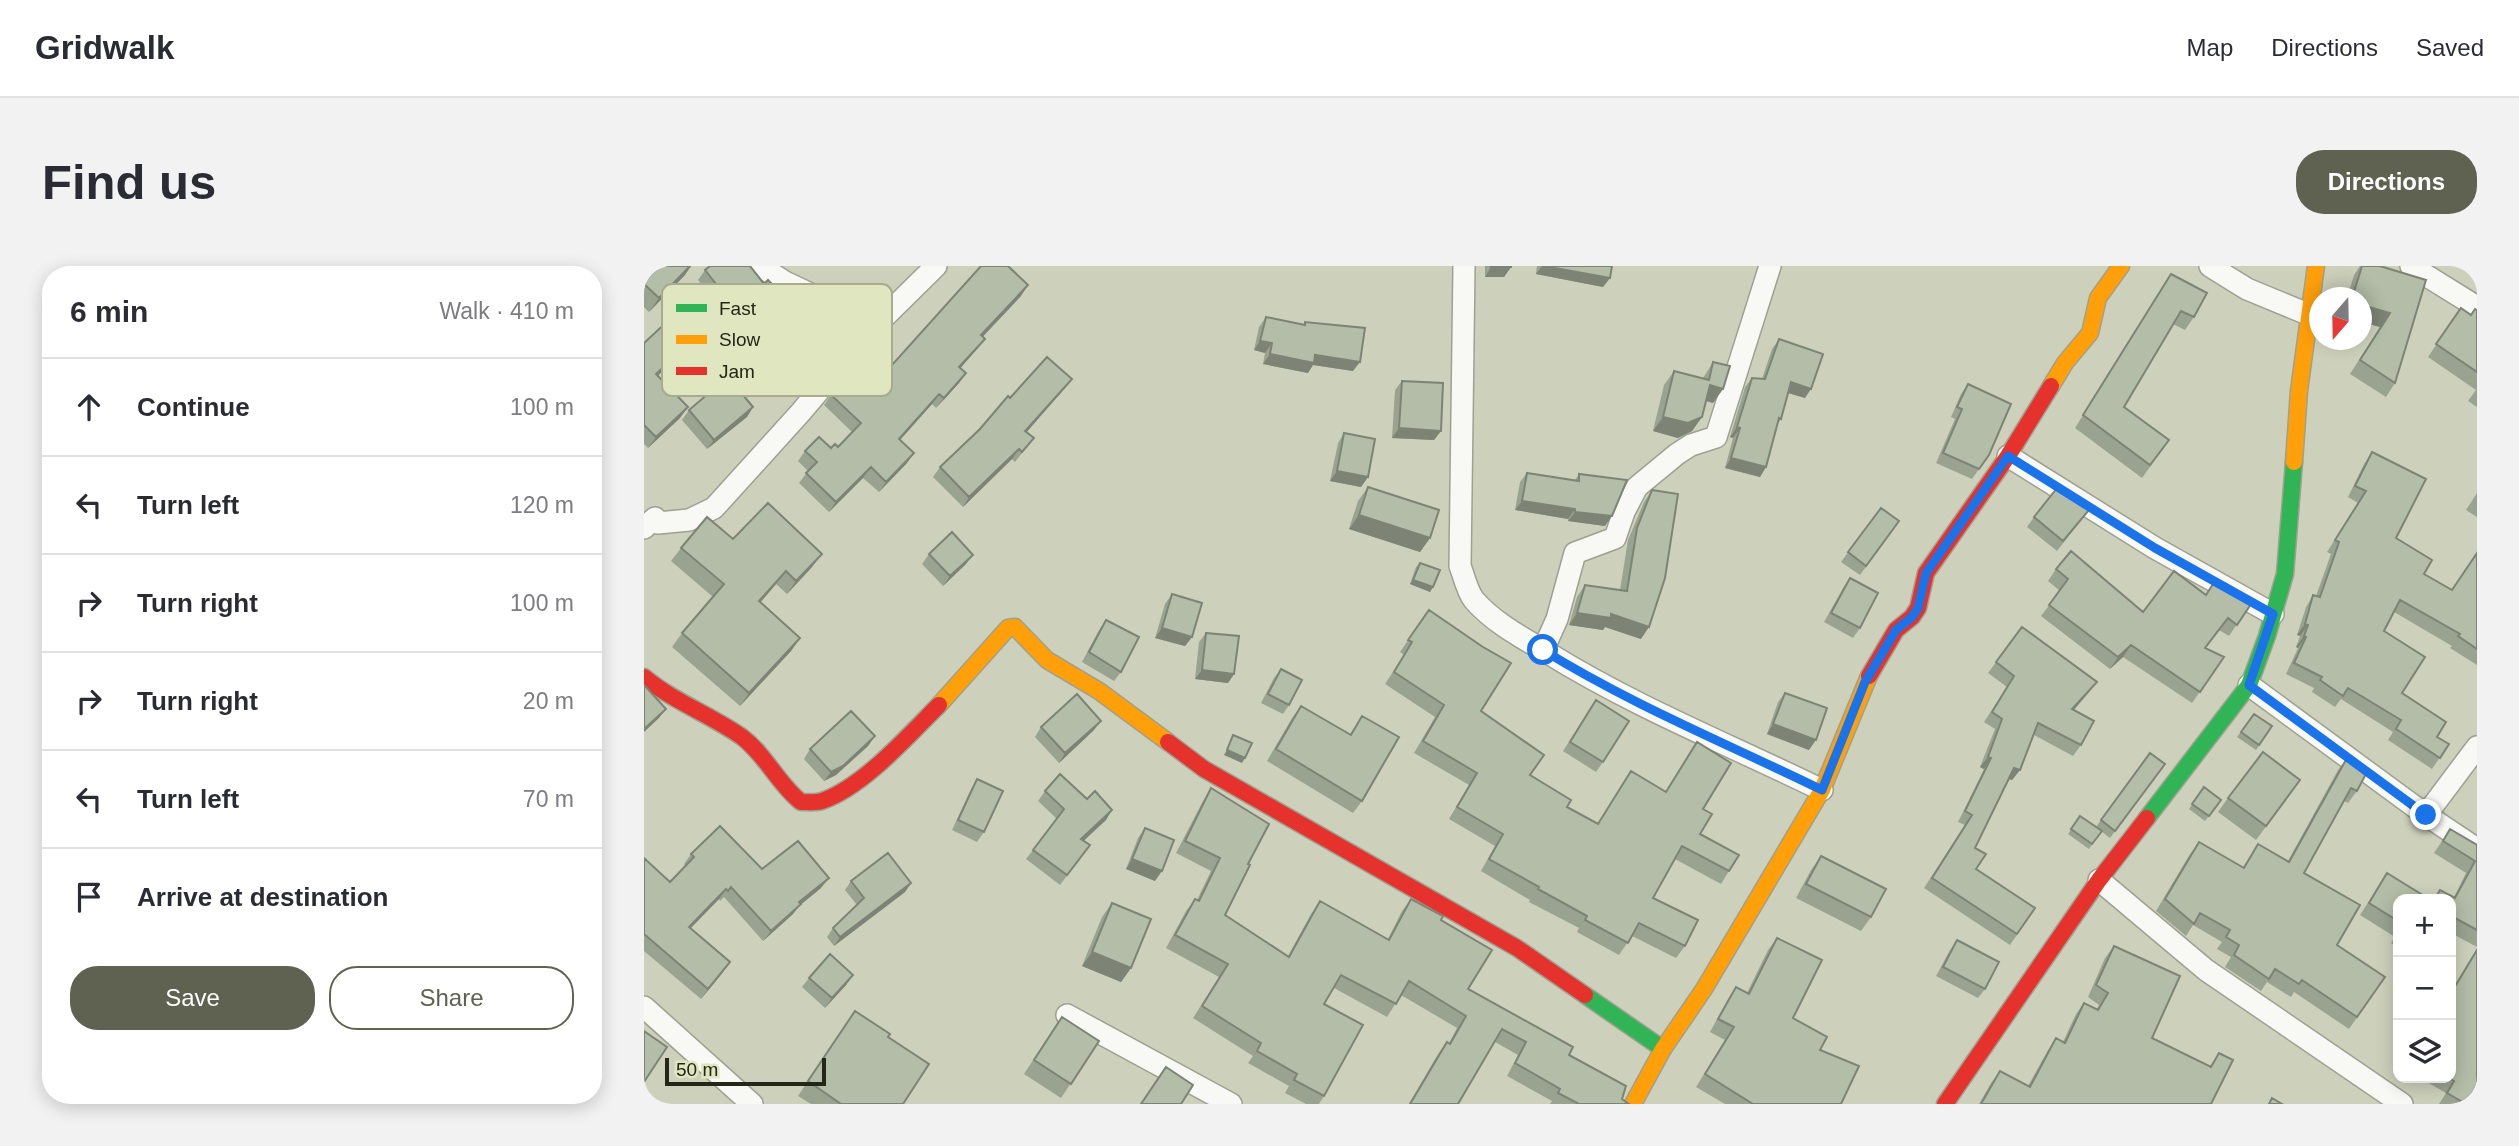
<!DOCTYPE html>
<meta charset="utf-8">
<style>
:root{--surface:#fff;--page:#f2f2f3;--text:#2b2b33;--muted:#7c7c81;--line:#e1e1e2;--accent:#5f6250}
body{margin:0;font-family:Arial,sans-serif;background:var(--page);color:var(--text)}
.controls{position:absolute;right:21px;bottom:21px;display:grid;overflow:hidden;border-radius:14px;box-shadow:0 4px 18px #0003}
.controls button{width:63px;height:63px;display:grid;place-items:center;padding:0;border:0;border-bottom:2px solid var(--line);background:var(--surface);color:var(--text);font:35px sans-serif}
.compass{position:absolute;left:1665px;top:21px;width:63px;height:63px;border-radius:50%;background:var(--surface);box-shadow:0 4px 18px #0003;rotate:200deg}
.scale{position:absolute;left:21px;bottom:18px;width:161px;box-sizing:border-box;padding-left:7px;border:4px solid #242617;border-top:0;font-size:19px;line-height:24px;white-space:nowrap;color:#242617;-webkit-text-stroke:5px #e0e6c0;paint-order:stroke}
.stop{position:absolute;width:21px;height:21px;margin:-16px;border:5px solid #1a73e8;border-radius:50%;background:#fff}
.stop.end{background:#1a73e8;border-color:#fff;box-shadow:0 2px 7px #0008}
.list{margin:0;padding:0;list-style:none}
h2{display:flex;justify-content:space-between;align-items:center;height:91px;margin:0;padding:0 28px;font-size:30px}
h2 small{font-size:23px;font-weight:400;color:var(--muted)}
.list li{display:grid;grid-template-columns:46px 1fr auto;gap:21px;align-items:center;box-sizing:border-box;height:98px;padding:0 28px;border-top:2px solid var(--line)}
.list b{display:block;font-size:26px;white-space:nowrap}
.list em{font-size:23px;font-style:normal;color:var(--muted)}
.actions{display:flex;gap:14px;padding:21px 28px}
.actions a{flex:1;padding:16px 0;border:2px solid var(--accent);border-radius:28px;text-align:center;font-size:24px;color:var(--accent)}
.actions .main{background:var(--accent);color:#fff}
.icon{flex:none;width:38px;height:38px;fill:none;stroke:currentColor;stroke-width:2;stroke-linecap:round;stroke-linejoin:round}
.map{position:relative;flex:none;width:1833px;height:838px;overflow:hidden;border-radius:28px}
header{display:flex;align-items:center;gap:42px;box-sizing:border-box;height:98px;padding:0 35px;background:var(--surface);border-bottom:2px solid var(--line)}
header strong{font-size:33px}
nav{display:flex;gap:38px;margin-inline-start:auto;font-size:24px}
.intro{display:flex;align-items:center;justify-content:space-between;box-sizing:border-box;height:168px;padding:0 42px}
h1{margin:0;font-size:49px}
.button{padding:18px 32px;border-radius:28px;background:var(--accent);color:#fff;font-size:24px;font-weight:700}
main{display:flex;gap:42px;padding:0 42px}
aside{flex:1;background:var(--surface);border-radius:28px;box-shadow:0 4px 18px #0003}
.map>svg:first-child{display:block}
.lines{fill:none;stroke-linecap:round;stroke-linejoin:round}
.street-casing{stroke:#9ea190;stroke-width:24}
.fast-casing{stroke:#9ea190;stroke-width:19}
.slow-casing{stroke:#9ea190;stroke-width:19}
.jam-casing{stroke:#9ea190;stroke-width:19}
.street{stroke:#f8f8f5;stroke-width:21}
.fast{stroke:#30b455;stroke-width:16}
.slow{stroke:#ff9f0a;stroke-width:16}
.jam{stroke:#e5322d;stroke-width:16}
.wall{fill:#9aa390}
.shaded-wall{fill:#7d8475}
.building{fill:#b3bda7;stroke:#7d8475;stroke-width:2}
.route{stroke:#1a73e8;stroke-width:9}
.key{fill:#e0e6c0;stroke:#a8ac8d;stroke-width:2}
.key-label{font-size:19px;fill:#242617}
</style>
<header>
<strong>Gridwalk</strong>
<nav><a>Map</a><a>Directions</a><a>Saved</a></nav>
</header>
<div class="intro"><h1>Find us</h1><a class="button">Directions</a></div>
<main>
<aside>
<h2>6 min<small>Walk · 410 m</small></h2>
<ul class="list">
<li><svg class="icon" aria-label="ahead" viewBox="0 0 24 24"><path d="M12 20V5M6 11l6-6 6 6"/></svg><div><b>Continue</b></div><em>100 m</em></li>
<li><svg class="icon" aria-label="left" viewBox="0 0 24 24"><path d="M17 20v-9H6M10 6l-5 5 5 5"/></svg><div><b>Turn left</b></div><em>120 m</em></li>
<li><svg class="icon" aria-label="right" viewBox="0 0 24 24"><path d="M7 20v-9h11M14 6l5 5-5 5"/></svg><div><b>Turn right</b></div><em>100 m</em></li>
<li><svg class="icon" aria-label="right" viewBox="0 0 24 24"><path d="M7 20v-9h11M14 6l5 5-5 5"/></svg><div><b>Turn right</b></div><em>20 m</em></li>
<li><svg class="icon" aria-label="left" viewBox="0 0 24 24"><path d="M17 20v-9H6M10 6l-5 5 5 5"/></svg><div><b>Turn left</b></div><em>70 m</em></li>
<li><svg class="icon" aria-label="arrive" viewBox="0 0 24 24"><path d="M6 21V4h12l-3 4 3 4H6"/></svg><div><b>Arrive at destination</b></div></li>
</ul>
<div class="actions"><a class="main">Save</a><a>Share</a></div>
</aside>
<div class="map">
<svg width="1833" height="838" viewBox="0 0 1833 838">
<rect width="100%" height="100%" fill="#cdd1bb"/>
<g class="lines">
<!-- street casing -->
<g class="street-casing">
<path id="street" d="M116 0 141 16 190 39 221 70
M820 0 816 300C820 310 823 325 830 334 850 357 879 372 904 387 991 441 1086 479 1178 524
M1566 0 1603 23 1666 49
M1767 0 1833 41
M1364 190 1511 282 1629 348
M0 262 11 252 14 257 45 254 70 242 157 146 221 70 292 0
M899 384 913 353 931 287 971 272 980 246 993 221 1033 188 1047 179 1072 171 1126 0
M1605 419 1782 549 1833 583
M1782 549 1833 481
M1455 614 1562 704 1758 838
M0 741 108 838
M423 749 587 838"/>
</g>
<!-- fast casing -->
<g class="fast-casing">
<path id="fast" d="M1503 552 1605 419 1623 370 1641 308 1650 196
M941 729 1019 783"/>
</g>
<!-- slow casing -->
<g class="slow-casing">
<path id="slow" d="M1407 120 1421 97 1446 67 1454 32 1477 0
M1650 196 1655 125 1672 0
M295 439 364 362 371 361 403 394 455 425 524 476
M989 838 1019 783 1060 723 1178 524 1225 410"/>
</g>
<!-- jam casing -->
<g class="jam-casing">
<path id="jam" d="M1225 410 1252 364 1268 351 1274 342 1282 307 1364 190 1407 120
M0 411C30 436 67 449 98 471 122 489 134 518 157 536 164 536 172 537 178 535 219 521 265 469 295 439
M524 476 560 503 873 682 941 729
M1301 838 1455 614 1503 552"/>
</g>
<!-- street -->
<use href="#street" class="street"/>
<!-- fast -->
<use href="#fast" class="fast"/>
<!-- slow -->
<use href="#slow" class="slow"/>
<!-- jam -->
<use href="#jam" class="jam"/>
</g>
<!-- wall -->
<path class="wall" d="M0 0 41 9 5 46 0 41Z
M841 0H867V1L860 11H841Z
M893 0H968L966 12 959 21 892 8Z
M1716 0H1736L1751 117 1742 131 1706 108 1736 61 1718 56V32H1703L1710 9Z
M61 4 120 18 155 46 149 55 123 81 80 39 76 42 54 14Z
M1527 8 1550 51 1541 64 1529 58 1480 141 1525 174 1498 212 1431 162Z
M377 30 338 71 333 83 316 102 315 117 292 142 288 138 256 174 263 197 235 226 219 212 185 246 155 217 164 205 154 195 161 185 194 181 208 166 180 139 187 129 216 128 249 98Z
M1817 42 1827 49 1833 44V141L1824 135 1832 124 1784 91Z
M622 51 659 59 661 56 709 105 669 99 664 107 619 98 621 87 610 84 615 61Z
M1135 73 1161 132 1144 127 1137 153 1133 159 1122 201 1116 211 1081 202 1089 172 1086 171 1101 121 1108 112 1118 113 1128 83Z
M0 77 39 86 13 110 36 152 4 182 0 178Z
M1069 96 1079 123 1069 137 1062 135 1058 151 1048 165 1034 172 1009 165 1020 119 1030 105 1059 112Z
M758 115 797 165 790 174 748 172 751 124Z
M1324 118 1345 189 1328 213 1292 197 1311 153 1307 151 1317 128Z
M421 122 382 166 390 172 371 196 368 193 319 241 289 211 296 201 366 132Z
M109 141 103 151 63 183 38 154 45 144Z
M700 167 724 211 717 221 686 215 694 177Z
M1728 186 1752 272 1780 308 1808 324 1833 286V399L1806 382 1808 380 1750 346 1740 365 1758 427 1793 471 1805 478 1788 503 1744 474 1749 466 1697 433 1691 441 1668 426 1670 422 1642 408 1654 382 1652 381 1656 370 1653 369 1662 341 1669 329 1672 330 1687 288 1683 286 1714 237 1704 231 1720 198Z
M883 207 931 214 935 208 961 260 924 255V253L871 244 876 216Z
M724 221 786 272 776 286 705 263 714 235Z
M1008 224 997 373 961 361 959 364 925 359 933 331 941 319 976 324 984 274 1000 236Z
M1833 227V251L1822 244Z
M1237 242 1255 255 1216 309 1197 296Z
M1445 244 1413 285 1383 261 1390 251Z
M89 273 168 301 143 328 132 318 117 336 156 372 147 385 96 440 28 381 38 367 69 331 27 295 37 282Z
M285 288 322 298 299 320 278 298Z
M776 297 789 321 786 326 766 318 772 301Z
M1412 303 1499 346 1562 328 1609 335 1585 370 1575 364 1562 382 1580 391 1548 437 1479 391 1466 403 1397 350 1416 325 1404 315Z
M1206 312 1216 362 1209 372 1180 356 1199 322Z
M528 328 548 371 541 380 511 372 521 338Z
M785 344 837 445 886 510 923 541 954 557 987 505 1021 526 1053 476 1059 543 1056 568 1085 605 1077 618 1031 593 1009 632 1041 680 1032 692 988 670 975 689 933 666 935 662 885 636 886 634 837 605 851 580 805 553 825 519 770 487 791 451 741 418 760 389 756 386Z
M462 354 477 406 470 415 438 396 455 364Z
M1378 361 1453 416 1445 426 1430 444 1437 479 1429 490 1390 469 1376 504 1368 514 1365 513 1331 582 1332 603 1391 642 1366 679 1280 622 1321 559 1314 556 1340 503 1336 501 1351 463 1340 456 1363 421 1344 407Z
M562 367 590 408 584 417 551 413 555 376Z
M637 403 645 439 639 448 617 437 630 412Z
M1141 427 1165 484 1123 468 1134 436Z
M952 434 959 496 952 506 919 485Z
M657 440 706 468 718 450V535L709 547 623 495 648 452Z
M1610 448 1628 460 1612 484 1593 471Z
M397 461 450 464 415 497 391 471Z
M231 470 224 480 192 509 180 515 160 493 166 483Z
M1506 487 1521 498 1466 572 1457 565 1445 583 1424 568 1436 550 1452 561Z
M1703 492 1713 525 1704 537 1700 535 1660 607 1693 679 1741 711 1705 763 1650 726 1647 731 1623 716 1617 725 1581 701 1587 691 1573 683 1578 676 1549 659 1542 670 1512 645 1546 588 1555 576 1599 601 1614 578 1644 595 1694 504Z
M333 513 340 566 333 576 308 564 327 523Z
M1560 521 1577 534 1561 555 1545 543Z
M567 522 604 598 581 649 644 690 667 648 676 635 744 673 758 645 767 633 797 654 824 723 925 789 985 838H906L908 835 863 810 874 789 851 776 814 838H765L794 788 803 776 805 777 813 762 757 729 743 751 690 722 680 738V830L675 838H662L641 827 645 820 604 797 609 790 549 752 575 711 522 682 542 645 551 633 553 634 567 605 532 587 559 535Z
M401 525 462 554 439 574 446 579 416 619 382 593 413 553 394 535Z
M1646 528 1612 574 1574 546 1584 532Z
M501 562 511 615 482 603 494 572Z
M1806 563 1833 579V681L1807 667V633H1789L1796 624 1810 631 1822 607 1790 587Z
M47 588 118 603 177 622 155 640 149 648 119 675 80 631 76 635 75 633 47 662 79 706 57 733 0 685V592L26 616 42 600 40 598Z
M1177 590 1227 651 1217 665 1152 632 1167 604Z
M1743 607 1754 633V681L1747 677 1751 671 1716 649Z
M207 615 267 617 261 626 190 680 183 671 189 662 213 639 201 624Z
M468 637 487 702 477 716 438 700 458 651Z
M1133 672 1149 752 1176 784 1197 838H1081L1052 821 1081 774 1066 766 1084 733 1092 721 1103 727 1124 684Z
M1313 674 1341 723 1334 732 1292 710 1306 684Z
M1470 680 1508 772 1566 800 1575 787 1567 838H1335L1347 817 1356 805 1384 820 1404 784 1412 772 1419 776 1432 748 1440 737 1453 743 1455 739 1444 731 1461 692Z
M1833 683V838H1795L1802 827 1776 812H1807V726Z
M209 709 202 719 181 742 158 721 165 712Z
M201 759 259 838H167L154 830Z
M408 765 455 775 417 832 380 808Z"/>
<!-- shaded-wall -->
<path class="shaded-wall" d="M46 0H47L41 9 5 46 15 32Z
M898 0H900L966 12 959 21 892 8Z
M847 1H867L860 11H841Z
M384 19 377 30 330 80 337 69Z
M87 29 80 39 76 42 83 32Z
M1718 39 1746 47 1736 61 1718 56Z
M155 46 149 55 123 81 129 71Z
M341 73 333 83 308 112 315 101Z
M47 75 39 86 4 119 12 108Z
M616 75 628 77 621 87 610 84Z
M626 88 671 89 716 96 709 105 669 99 664 107 619 98Z
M322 107 315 117 292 142 300 132Z
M428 113 421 122 375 175 381 165Z
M1147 116 1167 123 1161 132 1141 126Z
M1066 119 1079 123 1069 137 1056 133Z
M295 128 288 138 248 183 255 173Z
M44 141 36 152 4 182 12 171Z
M109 141 103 151 63 183 70 174Z
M1019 151H1058L1048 165 1034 172 1009 165Z
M1093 161 1096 162 1089 172 1086 171Z
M755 162 797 165 790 174 748 172Z
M375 183 368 193 319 241 325 231Z
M270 187 263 197 235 226 242 216Z
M1087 192 1122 201 1116 211 1081 202Z
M227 201 219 212 185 246 192 236Z
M693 205 724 211 717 221 686 215Z
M878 235 931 243 924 253 871 244Z
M931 246 968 250 961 260 924 255Z
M715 249 786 272 776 286 705 263Z
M178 288 168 301 143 328 152 315Z
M329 289 322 298 299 320 306 310Z
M142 305 132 318 106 348 115 335Z
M769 314 789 321 786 326 766 318Z
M933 347 967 348 1005 361 997 373 961 361 959 364 925 359Z
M1661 358 1664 359 1656 370 1653 369Z
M518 362 548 371 541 380 511 372Z
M1660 370 1662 371 1654 382 1652 381Z
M156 372 147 385 96 440 105 427Z
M1487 379 1479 391 1466 403 1474 391Z
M558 404 590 408 584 417 551 413Z
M1453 416 1445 426 1421 454 1428 443Z
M22 443 15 452 0 466V463Z
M457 455 450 464 415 497 421 487Z
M1129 458 1172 474 1165 484 1123 468Z
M231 470 224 480 192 509 180 515 187 506Z
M583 484 601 492 598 497 580 489Z
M1344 491 1347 492 1340 503 1336 501Z
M1370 502 1376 504 1368 514 1363 512Z
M468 544 462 554 431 583 437 573Z
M488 593 518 605 511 615 482 603Z
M185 612 177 622 155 640 149 648 119 675 127 665 155 636Z
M267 617 261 626 190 680 196 671Z
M82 623 75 633 38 671 45 661Z
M448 686 487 702 477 716 438 700Z
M86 696 79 706 57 733 64 723Z
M209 709 202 719 181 742 188 732Z"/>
<!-- building -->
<path class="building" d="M0 0H46L15 32 0 18Z
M66 0H106L120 18 124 14 155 46 129 71 87 29 83 32 61 4Z
M337 0H364L384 19 337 69 341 73 315 101 322 107 300 132 295 128 255 173 270 187 242 216 227 201 192 236 162 207 173 196 161 185 175 171 187 182 191 178 194 181 217 157 187 129 201 113 216 128 245 95 249 98Z
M847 0H867V1H847Z
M900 0H968L966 12Z
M1718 0H1736L1782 14 1751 117 1716 94 1746 47 1718 39V32H1708Z
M1527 8 1563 27 1550 51 1537 45 1480 141 1525 174 1506 199 1439 149Z
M1817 42 1827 49 1831 43 1833 44V106L1792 78Z
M622 51 661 59V56L721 62 716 96 671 89 670 97 626 88 628 77 616 75Z
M26 53 47 75 12 108 44 141 12 171 0 159V77Z
M1135 73 1179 88 1167 123 1147 116 1137 153 1135 152 1122 201 1087 192 1096 162 1093 161 1108 112 1121 113Z
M403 91 428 113 381 165 390 172 378 186 375 183 325 231 296 201 336 163 364 130 366 132Z
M1069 96 1086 100 1079 123 1066 119 1058 151 1044 157 1019 151 1030 105 1065 114Z
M84 111 109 141 70 174 45 144Z
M758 115 799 117 797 165 755 162Z
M1324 118 1367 138 1345 189 1335 203 1299 187 1318 143 1313 141Z
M700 167 731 173 724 211 693 205Z
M1728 186 1782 213 1752 272 1788 294 1780 308 1808 324 1833 287V383L1814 370 1816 368 1756 334 1740 365 1781 391 1758 427 1802 456 1793 471 1805 478 1796 492 1752 463 1757 454 1704 422 1699 430 1676 414 1678 411 1650 397 1662 371 1660 370 1664 359 1661 358 1669 329 1676 331 1695 276 1691 274 1722 225 1711 220Z
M883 207 935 215V208L983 214 968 250 931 246V243L878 235Z
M724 221 795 244 786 272 715 249Z
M1413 222 1445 244 1419 275 1390 251Z
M1008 224 1034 228 1021 312 1005 361 967 348V352L933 347 941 319 983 325 993 262Z
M124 237 178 288 152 315 142 305 115 335 156 372 105 427 38 367 80 318 37 282 63 251 89 273Z
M1237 242 1255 255 1222 300 1204 286Z
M308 266 329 289 306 310 285 288Z
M1427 285 1499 346 1530 305 1562 329 1571 315 1609 335 1593 359 1584 352 1561 382 1580 391 1556 426 1487 379 1474 391 1405 339 1424 313 1412 303Z
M776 297 796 304 789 321 769 314Z
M1206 312 1234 327 1216 362 1187 347Z
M528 328 558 337 548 371 518 362Z
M785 344 839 381 867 397 837 445 900 489 886 509 927 534 923 541 954 558 987 505 1022 526 1053 476 1087 497 1059 543 1068 548 1056 568 1095 589 1085 605 1038 580 1009 632 1054 654 1041 680 995 657 984 677 941 654 943 650 894 623 895 621 845 593 859 568 813 541 833 507 779 475 800 439 750 406 768 376 764 374Z
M462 354 495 371 477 406 445 386Z
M1378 361 1453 416 1428 443 1450 455 1437 479 1394 457 1376 504 1370 502 1331 582 1342 588 1332 603 1391 642 1373 668 1288 612 1328 549 1321 545 1347 492 1344 491 1358 453 1348 446 1370 410 1352 396Z
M562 367 595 370 590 408 558 404Z
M637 403 658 414 645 439 624 428Z
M0 419 22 443 0 463Z
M1141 427 1183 442 1172 474 1129 458Z
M433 428 457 455 421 487 397 461Z
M952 434 985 455 959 496 926 476Z
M657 440 707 469 718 450 755 471 718 535 632 483Z
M207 445 231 470 199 500 187 506 166 483Z
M1610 448 1628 460 1615 479 1597 466Z
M589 469 608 477 601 492 583 484Z
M1619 486 1656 514 1622 560 1584 532Z
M1506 487 1521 498 1471 565 1457 554Z
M1703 492 1724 504 1713 525 1707 522 1660 607 1716 639 1693 679 1741 711 1713 751 1658 714 1655 718 1631 703 1625 713 1590 689 1595 679 1582 671 1586 664 1556 647 1550 658 1521 633 1555 576 1600 602 1614 578 1645 596Z
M416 508 443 533 451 525 468 544 437 573 446 579 423 609 389 584 420 543 401 525Z
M333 513 359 525 340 566 314 554Z
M1560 521 1577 534 1565 550 1548 538Z
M567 522 625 558 604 598 606 599 581 649 645 691 676 635 745 674 767 633 799 650 797 654 848 684 824 723 929 781 925 789 982 820 978 833 985 838H935L914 827 916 823 871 797 882 776 858 763 814 838H766L803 776 806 778 822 750 765 715 752 738 697 709 680 738 719 759 680 830 650 814 653 808 613 785 617 777 558 740 584 698 531 669 551 633 555 635 576 592 541 575Z
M1436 550 1458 565 1448 578 1427 563Z
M76 560 118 603 154 575 185 612 155 636 157 638 127 665 87 621 84 625 82 623 45 661 86 696 64 723 0 668V592L26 616 50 591 47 588Z
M501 562 530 574 518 605 488 593Z
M1806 563 1833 579V664L1807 650V633H1791L1796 624 1811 632 1831 595 1799 575Z
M244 587 267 617 196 671 189 662 220 632 207 615Z
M1177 590 1242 623 1227 651 1162 618Z
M1743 607 1785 633H1754V655L1725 637Z
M468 637 507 653 487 702 448 686Z
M1133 672 1178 694 1149 752 1183 771 1176 784 1215 800 1197 838H1109L1061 808 1090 761 1074 753 1092 721 1105 728Z
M1313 674 1355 696 1341 723 1299 701Z
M1470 680 1536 710 1508 772 1567 801 1575 787 1589 794 1567 838H1337L1356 805 1386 821 1412 772 1421 777 1440 737 1454 744 1464 727 1452 719Z
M1833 684V838H1822L1803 827 1810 815 1805 812H1807V727Z
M186 688 209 709 188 732 165 712Z
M211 745 246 768 244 771 285 798 259 838H197L164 815Z
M418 751 455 775 427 818 390 794Z
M0 765 23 781 0 816Z
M522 801 549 819 537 838H497Z
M1628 832 1638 838H1625Z"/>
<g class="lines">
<!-- route -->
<path class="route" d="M899 384C988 439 1084 478 1178 524L1221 416 1252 364 1268 351 1274 342 1282 307 1364 190 1511 282 1629 348 1605 419 1782 549"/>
</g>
<!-- legend -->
<rect x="18" y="18" width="230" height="112" rx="10" class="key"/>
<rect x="32" y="38" width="31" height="8" fill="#30b455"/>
<rect x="32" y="69" width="31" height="9" fill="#ff9f0a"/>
<rect x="32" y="101" width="31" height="8" fill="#e5322d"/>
<g class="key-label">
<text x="75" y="49">Fast</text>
<text x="75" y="80">Slow</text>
<text x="75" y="112">Jam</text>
</g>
</svg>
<div class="controls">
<button>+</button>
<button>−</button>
<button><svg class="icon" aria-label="layers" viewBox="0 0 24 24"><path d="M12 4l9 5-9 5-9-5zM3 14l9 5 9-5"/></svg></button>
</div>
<svg class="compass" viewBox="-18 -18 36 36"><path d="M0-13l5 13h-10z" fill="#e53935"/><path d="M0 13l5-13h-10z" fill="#7c7c81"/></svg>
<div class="scale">50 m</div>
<div class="stop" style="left:899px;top:384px"></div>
<div class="stop end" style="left:1782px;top:549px"></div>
</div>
</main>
